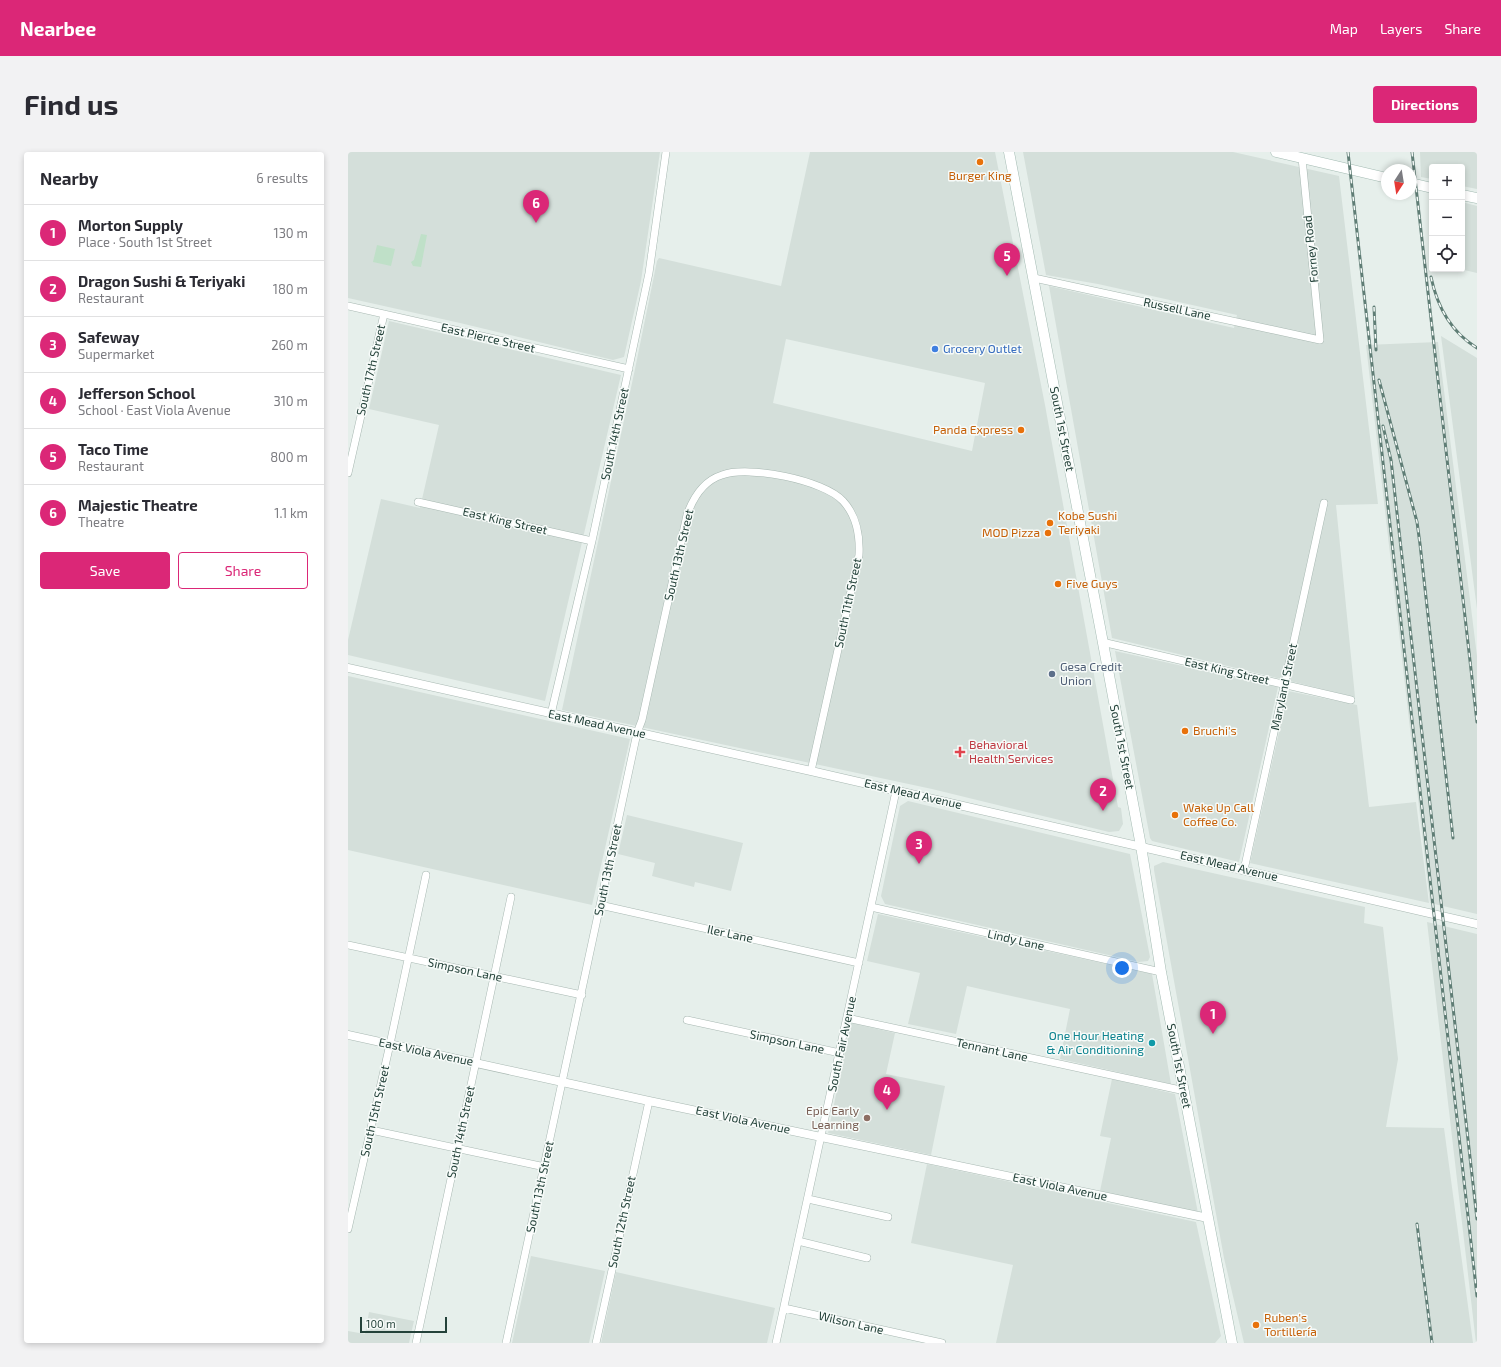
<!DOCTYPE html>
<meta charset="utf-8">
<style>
:root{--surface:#fff;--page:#f2f2f3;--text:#2b2b33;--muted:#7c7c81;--line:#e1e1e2;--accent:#db2777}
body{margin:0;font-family:"Exo 2",sans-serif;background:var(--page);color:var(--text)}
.controls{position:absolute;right:12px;top:12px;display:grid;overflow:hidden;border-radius:4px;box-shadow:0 2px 6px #0003}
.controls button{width:36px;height:36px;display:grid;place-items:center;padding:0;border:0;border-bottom:1px solid var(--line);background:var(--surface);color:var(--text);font:20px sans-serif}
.compass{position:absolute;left:1033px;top:12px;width:36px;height:36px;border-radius:50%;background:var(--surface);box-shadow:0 2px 6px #0003;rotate:192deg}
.scale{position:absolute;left:12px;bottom:10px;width:87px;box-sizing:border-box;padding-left:4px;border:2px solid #24423a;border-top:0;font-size:11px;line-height:14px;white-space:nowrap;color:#24423a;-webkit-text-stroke:3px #f7fbf9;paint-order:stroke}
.you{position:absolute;left:774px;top:816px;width:14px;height:14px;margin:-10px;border:3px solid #fff;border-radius:50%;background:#1a73e8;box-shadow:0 0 0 6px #1a73e833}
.badge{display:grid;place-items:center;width:26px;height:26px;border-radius:50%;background:var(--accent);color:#fff;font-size:13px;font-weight:700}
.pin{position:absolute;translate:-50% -33px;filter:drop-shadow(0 1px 2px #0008)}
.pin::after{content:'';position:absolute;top:21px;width:14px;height:12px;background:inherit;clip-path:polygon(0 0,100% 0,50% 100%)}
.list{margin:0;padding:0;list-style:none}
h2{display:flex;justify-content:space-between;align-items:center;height:52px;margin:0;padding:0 16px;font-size:17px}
h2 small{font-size:13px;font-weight:400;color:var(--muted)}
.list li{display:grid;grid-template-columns:26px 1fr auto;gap:12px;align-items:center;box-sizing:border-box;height:56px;padding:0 16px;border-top:1px solid var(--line)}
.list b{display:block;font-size:15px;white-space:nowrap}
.list p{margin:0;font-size:13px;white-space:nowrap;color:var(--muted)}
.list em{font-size:13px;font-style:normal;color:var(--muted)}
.actions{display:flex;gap:8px;padding:12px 16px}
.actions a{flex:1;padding:9px 0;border:1px solid var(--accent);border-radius:4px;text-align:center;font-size:14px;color:var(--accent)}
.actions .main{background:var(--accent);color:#fff}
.icon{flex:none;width:22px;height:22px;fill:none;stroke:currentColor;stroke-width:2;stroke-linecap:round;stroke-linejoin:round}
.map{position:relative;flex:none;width:1129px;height:1191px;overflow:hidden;border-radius:4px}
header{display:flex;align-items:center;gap:24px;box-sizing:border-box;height:56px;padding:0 20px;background:var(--accent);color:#fff}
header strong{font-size:19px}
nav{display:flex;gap:22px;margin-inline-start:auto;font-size:14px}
.intro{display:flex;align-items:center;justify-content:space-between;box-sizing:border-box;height:96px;padding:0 24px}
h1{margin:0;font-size:28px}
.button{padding:10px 18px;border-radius:4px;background:var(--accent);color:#fff;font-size:14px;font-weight:700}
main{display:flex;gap:24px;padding:0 24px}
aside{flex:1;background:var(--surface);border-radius:4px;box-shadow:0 2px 6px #0003}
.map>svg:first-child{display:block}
.built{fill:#d4dfda;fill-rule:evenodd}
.green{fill:#bfe0c8}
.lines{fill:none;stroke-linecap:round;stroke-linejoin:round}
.minor-casing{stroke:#a8b8b2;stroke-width:8}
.tertiary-casing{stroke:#a8b8b2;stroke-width:9}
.secondary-casing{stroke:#a4bbb3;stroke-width:11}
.minor{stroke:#fff;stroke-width:7}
.tertiary{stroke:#fff;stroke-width:8}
.secondary{stroke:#fff;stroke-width:10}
.rail-casing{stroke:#5f7d75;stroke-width:3}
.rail{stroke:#f7fbf9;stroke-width:1.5;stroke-dasharray:4.5;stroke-linecap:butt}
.food-dot{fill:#e8710a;stroke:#f7fbf9;stroke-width:1.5}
.shop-dot{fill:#3f7fe0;stroke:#f7fbf9;stroke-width:1.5}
.service-dot{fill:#5c6f8a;stroke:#f7fbf9;stroke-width:1.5}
.health-dot{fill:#e0444e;stroke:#f7fbf9;stroke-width:1.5}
.culture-dot{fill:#0f9aa8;stroke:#f7fbf9;stroke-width:1.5}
.education-dot{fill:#8d6e63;stroke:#f7fbf9;stroke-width:1.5}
.labels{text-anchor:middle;stroke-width:3;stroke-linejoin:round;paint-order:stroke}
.food-label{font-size:12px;fill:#c56008;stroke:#f7fbf9;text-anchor:start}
.street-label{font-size:12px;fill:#24423a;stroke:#f7fbf9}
.shop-label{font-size:12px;fill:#366cbe;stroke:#f7fbf9;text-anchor:start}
.service-label{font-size:12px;fill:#4e5e75;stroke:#f7fbf9;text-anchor:start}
.health-label{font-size:12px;fill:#be3a42;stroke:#f7fbf9;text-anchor:start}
.culture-label{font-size:12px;fill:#0d838f;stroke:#f7fbf9;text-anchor:end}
.education-label{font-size:12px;fill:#785e54;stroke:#f7fbf9;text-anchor:end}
</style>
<header>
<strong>Nearbee</strong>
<nav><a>Map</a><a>Layers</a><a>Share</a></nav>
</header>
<div class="intro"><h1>Find us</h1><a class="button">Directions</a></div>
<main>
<aside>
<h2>Nearby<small>6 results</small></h2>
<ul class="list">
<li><span class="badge">1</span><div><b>Morton Supply</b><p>Place · South 1st Street</p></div><em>130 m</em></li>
<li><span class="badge">2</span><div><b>Dragon Sushi &amp; Teriyaki</b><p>Restaurant</p></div><em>180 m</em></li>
<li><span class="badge">3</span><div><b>Safeway</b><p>Supermarket</p></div><em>260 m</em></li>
<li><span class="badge">4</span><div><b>Jefferson School</b><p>School · East Viola Avenue</p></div><em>310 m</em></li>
<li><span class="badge">5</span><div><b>Taco Time</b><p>Restaurant</p></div><em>800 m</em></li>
<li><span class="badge">6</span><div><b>Majestic Theatre</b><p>Theatre</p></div><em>1.1 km</em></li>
</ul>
<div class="actions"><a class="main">Save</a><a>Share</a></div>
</aside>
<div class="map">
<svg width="1129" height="1191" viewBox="0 0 1129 1191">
<rect width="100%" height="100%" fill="#e6efeb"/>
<!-- built -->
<path class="built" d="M0 0H312L293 129 276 205 265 208 112 171 0 146Z
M462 0H647L697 253 770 655 773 656 775 672 771 679 761 680 584 637 214 558 287 217 309 109 311 106 433 134ZM438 187 637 231 624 299 425 251Z
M675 0H885L991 24 1030 352 988 353 1007 545 764 486 701 134 886 176 889 163 750 132 698 123Z
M1072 0H1129V37L1114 34V15H1084V27L1073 25Z
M1114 50 1129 54V121L1112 117H1114Z
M41 169 273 223 197 549 0 503V488L33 347 72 356 91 273 21 257Z
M1093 184 1129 206V457Z
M1090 190 1129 504V762L1082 751 1018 193Z
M767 499 930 535 891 710 804 689 802 686Z
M0 524 282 587 244 753 0 698Z
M940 539 1009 553 1021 655 1068 650 1081 751 902 711Z
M560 649 782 702 802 805 800 809 791 810 537 752 533 744 552 654Z
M279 663 395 691 383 739 347 730 346 735 304 724 307 711 270 702Z
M815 710 1017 755 1016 771 1035 775 1050 907 1038 975 1096 976 1125 1191H896L876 1106 806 718V714Z
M530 762 804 822 823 932 712 907 722 857 619 834 608 882 560 872 572 821 519 809Z
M1079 770 1129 782V1191H1128Z
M503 871 547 881 538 922 597 934 583 1003 480 981Z
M764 927 827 942 850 1061 752 1039 763 986 752 984Z
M579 1012 848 1070 873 1184 867 1191H648L665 1113 563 1091Z
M183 1104 257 1119 241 1191H164Z
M268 1120 427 1156 419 1191H253Z
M21 1160 66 1169 61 1191H0V1179L17 1182Z"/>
<!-- green -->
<path class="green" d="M73 82 79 83 73 115 65 114 63 110 66 108Z
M29 93 47 97 43 114 25 110Z"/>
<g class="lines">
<!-- minor casing -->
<g class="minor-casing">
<path id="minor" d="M686 126 972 188 954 6
M0 154 281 217
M0 321 36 162
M70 350 244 389
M754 490 1003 548
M203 562 244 389 301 121 318 0
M896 718 976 351
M252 753 511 811
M523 755 813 820
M0 793 234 843
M499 866 837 939
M339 868 492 901
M23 978 197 1015
M460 1047 540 1065
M0 1077 42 892 78 723
M450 1089 519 1106
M436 1156 594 1191
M68 1191 163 745
M158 1191 289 581 294 568 339 363C345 346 355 329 374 323 400 313 476 328 495 349 508 363 512 384 511 403L463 619
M248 1191 301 949
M428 1191 548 639"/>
</g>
<!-- tertiary casing -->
<g class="tertiary-casing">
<path id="tertiary" d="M0 516 463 619 1129 772
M0 883 301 949 860 1066"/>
</g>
<!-- secondary casing -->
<g class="secondary-casing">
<path id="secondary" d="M661 0 752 475 793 694 813 820 884 1191
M928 0 1039 26
M1063 31 1084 36
M1114 43 1129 46"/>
</g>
<!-- minor -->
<use href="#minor" class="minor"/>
<!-- tertiary -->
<use href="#tertiary" class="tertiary"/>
<!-- secondary -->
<use href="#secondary" class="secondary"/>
<!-- rail casing -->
<g class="rail-casing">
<path id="rail" d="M1000 0 1129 1144
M1064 0 1129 570
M1083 125C1089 154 1103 180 1129 196
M1026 155 1028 198
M1031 228 1069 370 1072 392 1105 686
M1035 274 1043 308 1129 1067
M1069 1072 1084 1191"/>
</g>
<!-- rail -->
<use href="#rail" class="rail"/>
</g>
<!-- markers -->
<g class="food-dot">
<circle cx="632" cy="10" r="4"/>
<circle cx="673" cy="278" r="4"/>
<circle cx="702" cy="371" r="4"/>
<circle cx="700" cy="381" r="4"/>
<circle cx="710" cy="432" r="4"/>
<circle cx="837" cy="579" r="4"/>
<circle cx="827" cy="663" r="4"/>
<circle cx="908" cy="1173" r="4"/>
</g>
<circle class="shop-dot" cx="587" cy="197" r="4"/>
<circle class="service-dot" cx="704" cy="522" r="4"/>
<path class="health-dot" d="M610 594h4v4h4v4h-4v4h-4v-4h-4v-4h4z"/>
<circle class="culture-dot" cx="804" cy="891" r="4"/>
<circle class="education-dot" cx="519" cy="966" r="4"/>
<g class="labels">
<!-- food labels -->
<g class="food-label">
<text x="632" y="28" text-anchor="middle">Burger King</text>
<text x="665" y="282" text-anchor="end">Panda Express</text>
<text x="710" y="368">Kobe Sushi<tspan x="710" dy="14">Teriyaki</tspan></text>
<text x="692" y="385" text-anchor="end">MOD Pizza</text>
<text x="718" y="436">Five Guys</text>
<text x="845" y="583">Bruchi's</text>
<text x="835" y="660">Wake Up Call<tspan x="835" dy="14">Coffee Co.</tspan></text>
<text x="916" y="1170">Ruben's<tspan x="916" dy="14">Tortillería</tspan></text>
</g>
<!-- street labels -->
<g class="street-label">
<text transform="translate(963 97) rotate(-96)" y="4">Forney Road</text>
<text transform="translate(829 157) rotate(12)" y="4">Russell Lane</text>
<text transform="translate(140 186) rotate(13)" y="4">East Pierce Street</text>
<text transform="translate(23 218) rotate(-77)" y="4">South 17th Street</text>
<text transform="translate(714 277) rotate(79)" y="4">South 1st Street</text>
<text transform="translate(267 282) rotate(-78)" y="4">South 14th Street</text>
<text transform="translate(157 369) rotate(13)" y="4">East King Street</text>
<text transform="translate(331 403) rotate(-77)" y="4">South 13th Street</text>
<text transform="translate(500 451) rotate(-78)" y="4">South 11th Street</text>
<text transform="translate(879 519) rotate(13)" y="4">East King Street</text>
<text transform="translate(936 535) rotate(-78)" y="4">Maryland Street</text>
<text transform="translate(249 572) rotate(12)" y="4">East Mead Avenue</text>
<text transform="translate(774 595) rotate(79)" y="4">South 1st Street</text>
<text transform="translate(565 642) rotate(13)" y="4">East Mead Avenue</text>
<text transform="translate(881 714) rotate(13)" y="4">East Mead Avenue</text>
<text transform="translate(260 718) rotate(-78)" y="4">South 13th Street</text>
<text transform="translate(382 782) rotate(12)" y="4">Iler Lane</text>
<text transform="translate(668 788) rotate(13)" y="4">Lindy Lane</text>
<text transform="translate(117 818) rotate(12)" y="4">Simpson Lane</text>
<text transform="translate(439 890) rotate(12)" y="4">Simpson Lane</text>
<text transform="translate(494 892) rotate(-78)" y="4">South Fair Avenue</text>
<text transform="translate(644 898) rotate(12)" y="4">Tennant Lane</text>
<text transform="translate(78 900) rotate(12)" y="4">East Viola Avenue</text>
<text transform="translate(831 914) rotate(79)" y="4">South 1st Street</text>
<text transform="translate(27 959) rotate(-77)" y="4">South 15th Street</text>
<text transform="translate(395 968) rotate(12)" y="4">East Viola Avenue</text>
<text transform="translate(113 980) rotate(-78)" y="4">South 14th Street</text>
<text transform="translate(192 1035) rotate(-78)" y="4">South 13th Street</text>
<text transform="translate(712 1035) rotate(12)" y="4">East Viola Avenue</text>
<text transform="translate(274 1070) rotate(-78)" y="4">South 12th Street</text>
<text transform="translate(503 1171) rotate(13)" y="4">Wilson Lane</text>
</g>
<!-- shop labels -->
<g class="shop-label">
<text x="595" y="201">Grocery Outlet</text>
</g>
<!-- service labels -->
<g class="service-label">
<text x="712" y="519">Gesa Credit<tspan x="712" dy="14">Union</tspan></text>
</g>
<!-- health labels -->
<g class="health-label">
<text x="621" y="597">Behavioral<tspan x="621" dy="14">Health Services</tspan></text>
</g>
<!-- culture labels -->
<g class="culture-label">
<text x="796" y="888">One Hour Heating<tspan x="796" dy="14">&amp; Air Conditioning</tspan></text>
</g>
<!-- education labels -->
<g class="education-label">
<text x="511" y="963">Epic Early<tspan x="511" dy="14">Learning</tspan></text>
</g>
</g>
</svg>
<div class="controls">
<button>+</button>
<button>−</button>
<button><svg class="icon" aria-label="locate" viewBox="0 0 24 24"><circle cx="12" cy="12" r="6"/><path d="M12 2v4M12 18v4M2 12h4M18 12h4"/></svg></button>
</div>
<svg class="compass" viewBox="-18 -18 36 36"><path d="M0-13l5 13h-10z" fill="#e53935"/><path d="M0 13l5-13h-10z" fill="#7c7c81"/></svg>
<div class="scale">100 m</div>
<div class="you"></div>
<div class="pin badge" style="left:865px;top:882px">1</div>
<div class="pin badge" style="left:755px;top:659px">2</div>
<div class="pin badge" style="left:571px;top:712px">3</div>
<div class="pin badge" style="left:539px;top:958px">4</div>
<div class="pin badge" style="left:659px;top:124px">5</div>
<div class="pin badge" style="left:188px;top:71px">6</div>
</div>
</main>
